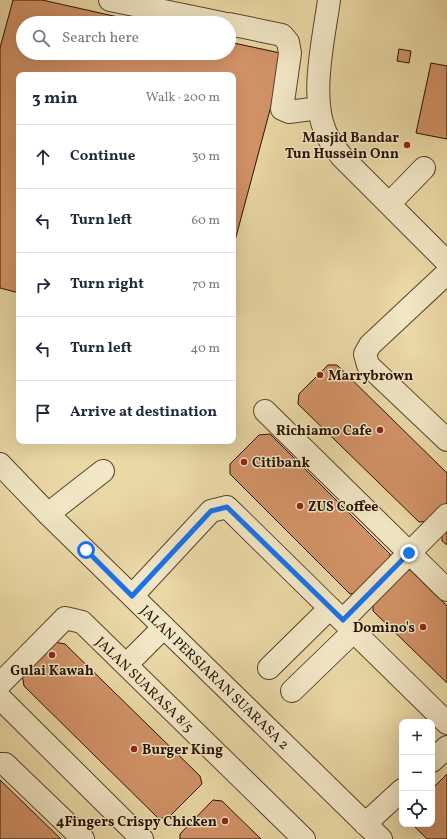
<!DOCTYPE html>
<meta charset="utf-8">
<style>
:root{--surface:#fff;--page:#f6f6f7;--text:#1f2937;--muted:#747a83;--line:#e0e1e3}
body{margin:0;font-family:Vollkorn,serif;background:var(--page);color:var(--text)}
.controls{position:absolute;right:12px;bottom:12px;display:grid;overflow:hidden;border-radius:8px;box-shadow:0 4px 16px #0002}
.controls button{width:36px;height:36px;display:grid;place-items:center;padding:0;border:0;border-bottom:1px solid var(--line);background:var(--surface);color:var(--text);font:20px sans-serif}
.stop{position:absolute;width:12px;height:12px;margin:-9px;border:3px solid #1a73e8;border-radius:50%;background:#fff}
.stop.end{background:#1a73e8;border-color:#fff;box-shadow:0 1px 4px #0008}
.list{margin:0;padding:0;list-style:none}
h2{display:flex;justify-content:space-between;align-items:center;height:52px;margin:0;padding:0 16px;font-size:17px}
h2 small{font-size:13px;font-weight:400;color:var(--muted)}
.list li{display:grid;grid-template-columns:26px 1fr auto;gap:12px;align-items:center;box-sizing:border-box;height:64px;padding:0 16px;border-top:1px solid var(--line)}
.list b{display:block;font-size:15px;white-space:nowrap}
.list em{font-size:13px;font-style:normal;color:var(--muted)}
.icon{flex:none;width:22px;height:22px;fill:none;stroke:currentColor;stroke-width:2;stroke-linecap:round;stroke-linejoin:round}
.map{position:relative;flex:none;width:447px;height:839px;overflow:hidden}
.search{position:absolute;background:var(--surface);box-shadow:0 4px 16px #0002;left:16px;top:16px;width:220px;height:44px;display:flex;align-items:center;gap:10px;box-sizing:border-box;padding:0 14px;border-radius:22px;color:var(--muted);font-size:15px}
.panel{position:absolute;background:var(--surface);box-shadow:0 4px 16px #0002;left:16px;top:72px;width:220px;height:372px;border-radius:8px}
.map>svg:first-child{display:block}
.building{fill:#d29267;stroke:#271200}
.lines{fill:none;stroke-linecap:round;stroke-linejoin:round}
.minor-casing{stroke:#58442a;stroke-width:24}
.minor{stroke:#f1e6c5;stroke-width:22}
.route{stroke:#1a73e8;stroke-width:5}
.poi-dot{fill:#8f2418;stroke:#f1e6c5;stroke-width:1.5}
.labels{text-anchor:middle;stroke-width:3;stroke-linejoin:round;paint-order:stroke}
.poi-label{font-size:14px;font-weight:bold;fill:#271200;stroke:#f1e6c5;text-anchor:end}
.street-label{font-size:14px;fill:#271200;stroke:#f1e6c5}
</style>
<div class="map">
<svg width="447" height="839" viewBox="0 0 447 839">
<rect width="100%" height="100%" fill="#ead8a6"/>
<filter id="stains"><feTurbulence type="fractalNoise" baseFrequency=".005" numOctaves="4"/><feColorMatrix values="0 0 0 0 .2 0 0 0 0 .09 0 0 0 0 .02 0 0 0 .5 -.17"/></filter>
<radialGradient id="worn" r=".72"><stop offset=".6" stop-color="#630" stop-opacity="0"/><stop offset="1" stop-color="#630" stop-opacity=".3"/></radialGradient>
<!-- building -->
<path class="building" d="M13 0H42L145 23H23V53H229V42L285 54 233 248V75H19V293L0 288V48Z
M399 49 411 51 409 63 397 61Z
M431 63 447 66V139L416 133Z
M328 365H337L447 473V503L429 521 419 522 298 404 299 394Z
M270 434 390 554V562L360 592 350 594 230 474V464L259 435Z
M447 525V545L442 541V531Z
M401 570H410L447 606V683L373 611V600Z
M54 642 65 644 200 776 202 784 168 818H158L24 686 22 674Z
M447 774V839H427L412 824H432V789Z
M0 780 61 839H0Z
M213 800 222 801 261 839H180V834Z"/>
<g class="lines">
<!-- minor casing -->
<g class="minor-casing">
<path id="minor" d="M110 0 222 23
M329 0C324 37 310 96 325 131 329 141 336 149 342 157L447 262
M229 24 282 35 288 42 290 53 282 109 289 112 319 108
M389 204 424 168
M447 273 370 345 365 354 368 365 447 440
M265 411 447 590
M0 464 48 514 381 839
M48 514 103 471
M132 596 211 511 227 507 447 723
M343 620 447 515
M126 665 164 627
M269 668 330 608
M0 684 65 618 82 622 304 839
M292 691 354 631
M0 698 142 839
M432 761 447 747
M0 764H5L83 839
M365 824 402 790"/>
</g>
<!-- minor -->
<use href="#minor" class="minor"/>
</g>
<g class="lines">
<!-- route -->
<path class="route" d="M86 550 132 596 211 511 227 507 343 620 409 553"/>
</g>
<!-- markers -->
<g class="poi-dot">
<circle cx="407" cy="145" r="4"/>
<circle cx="320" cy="375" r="4"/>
<circle cx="380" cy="430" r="4"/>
<circle cx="244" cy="462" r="4"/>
<circle cx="300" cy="506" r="4"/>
<circle cx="423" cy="627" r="4"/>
<circle cx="52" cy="655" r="4"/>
<circle cx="134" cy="749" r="4"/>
<circle cx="225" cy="821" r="4"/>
</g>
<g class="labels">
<!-- poi labels -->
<g class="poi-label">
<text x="399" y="142">Masjid Bandar<tspan x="399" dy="16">Tun Hussein Onn</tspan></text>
<text x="328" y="380" text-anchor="start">Marrybrown</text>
<text x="372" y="435">Richiamo Cafe</text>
<text x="252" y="467" text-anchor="start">Citibank</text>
<text x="308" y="511" text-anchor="start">ZUS Coffee</text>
<text x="415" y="632">Domino's</text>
<text x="52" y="675" text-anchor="middle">Gulai Kawah</text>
<text x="142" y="754" text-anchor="start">Burger King</text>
<text x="217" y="826">4Fingers Crispy Chicken</text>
</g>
<!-- street labels -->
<g class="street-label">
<text transform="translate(215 677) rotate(44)" y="5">JALAN PERSIARAN SUARASA 2</text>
<text transform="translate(145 684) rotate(44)" y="5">JALAN SUARASA 8/5</text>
</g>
</g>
<rect width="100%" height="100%" filter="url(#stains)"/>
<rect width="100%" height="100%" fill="url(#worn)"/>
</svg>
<div class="controls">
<button>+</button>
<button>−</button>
<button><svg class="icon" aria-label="locate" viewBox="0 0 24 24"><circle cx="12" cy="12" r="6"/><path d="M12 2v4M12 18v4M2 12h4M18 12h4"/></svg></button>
</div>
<div class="stop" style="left:86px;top:550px"></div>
<div class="stop end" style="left:409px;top:553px"></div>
<div class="search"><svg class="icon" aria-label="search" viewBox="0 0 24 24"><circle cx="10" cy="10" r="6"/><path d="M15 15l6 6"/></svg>Search here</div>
<section class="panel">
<h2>3 min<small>Walk · 200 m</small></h2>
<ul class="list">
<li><svg class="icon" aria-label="ahead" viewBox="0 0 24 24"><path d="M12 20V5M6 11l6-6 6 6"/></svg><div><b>Continue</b></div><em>30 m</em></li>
<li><svg class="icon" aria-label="left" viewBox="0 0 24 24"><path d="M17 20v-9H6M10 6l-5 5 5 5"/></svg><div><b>Turn left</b></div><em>60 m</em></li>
<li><svg class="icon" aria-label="right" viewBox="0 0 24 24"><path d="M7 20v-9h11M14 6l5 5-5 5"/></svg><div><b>Turn right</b></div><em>70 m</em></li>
<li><svg class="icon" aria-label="left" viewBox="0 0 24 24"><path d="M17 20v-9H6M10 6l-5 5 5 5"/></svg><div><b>Turn left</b></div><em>40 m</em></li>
<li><svg class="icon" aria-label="arrive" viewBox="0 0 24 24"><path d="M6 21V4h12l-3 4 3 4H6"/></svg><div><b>Arrive at destination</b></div></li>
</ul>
</section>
</div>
